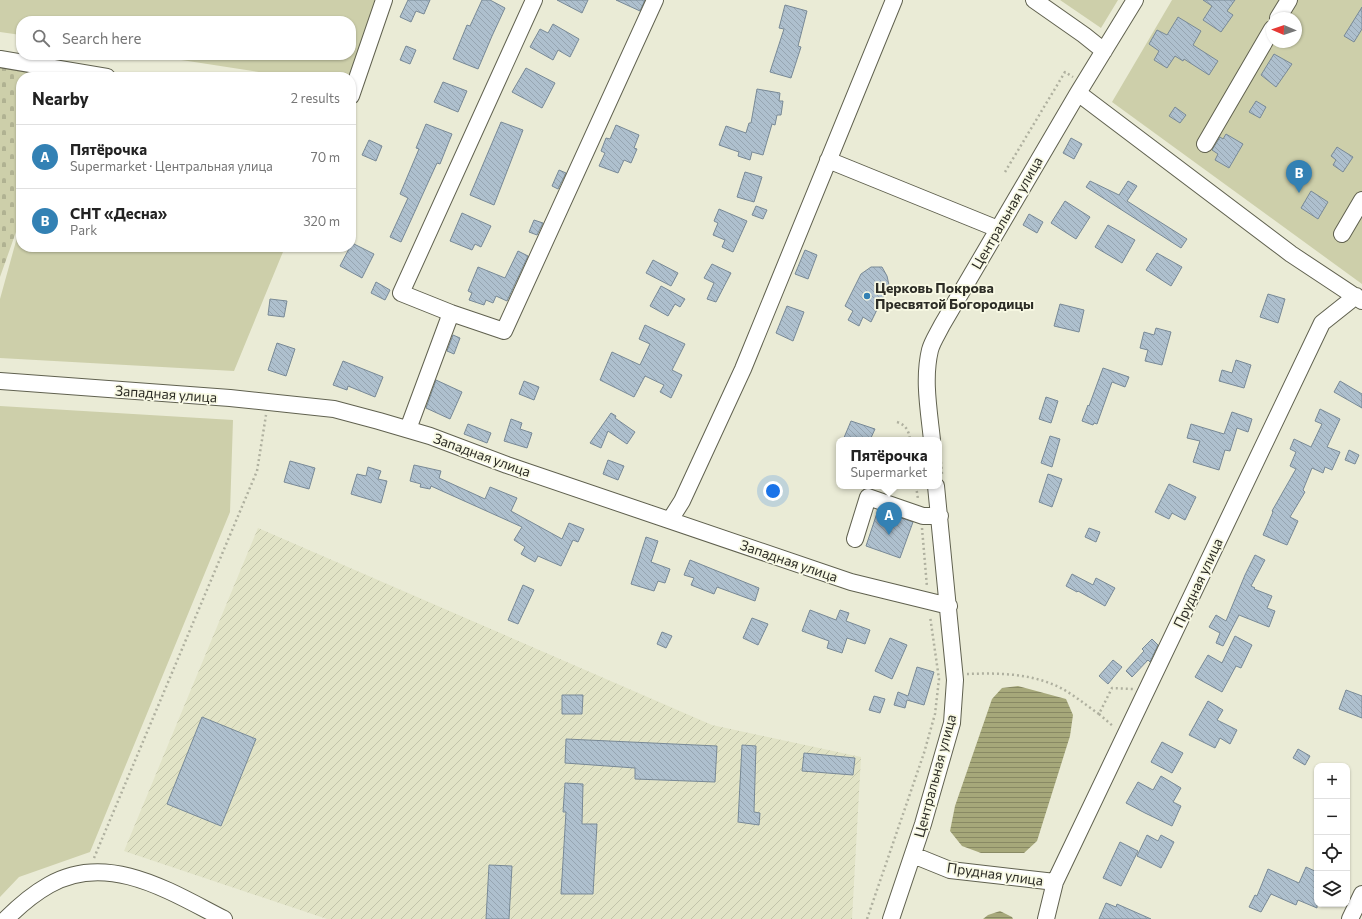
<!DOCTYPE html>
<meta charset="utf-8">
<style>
:root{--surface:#fff;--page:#f2f2f2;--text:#222;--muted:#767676;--line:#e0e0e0;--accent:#3381b4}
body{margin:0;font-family:Commissioner,sans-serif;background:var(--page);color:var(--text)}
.controls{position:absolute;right:12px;bottom:12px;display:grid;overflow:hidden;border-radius:8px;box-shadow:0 1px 3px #0004}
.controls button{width:36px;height:36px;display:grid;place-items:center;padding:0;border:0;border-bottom:1px solid var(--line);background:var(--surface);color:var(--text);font:20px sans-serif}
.compass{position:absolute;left:1266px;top:12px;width:36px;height:36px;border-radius:50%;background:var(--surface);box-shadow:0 1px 3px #0004;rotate:272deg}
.you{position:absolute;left:773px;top:491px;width:14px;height:14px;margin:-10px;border:3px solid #fff;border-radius:50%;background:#1a73e8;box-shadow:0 0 0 6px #1a73e833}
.badge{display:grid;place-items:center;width:26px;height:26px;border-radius:50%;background:var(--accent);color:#fff;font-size:13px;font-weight:700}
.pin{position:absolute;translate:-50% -33px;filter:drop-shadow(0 1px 2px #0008)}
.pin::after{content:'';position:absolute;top:21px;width:14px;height:12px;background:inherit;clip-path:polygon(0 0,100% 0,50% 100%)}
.popup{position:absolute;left:836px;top:437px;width:106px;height:52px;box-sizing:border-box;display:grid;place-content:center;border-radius:8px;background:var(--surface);filter:drop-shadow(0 1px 3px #0005);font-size:13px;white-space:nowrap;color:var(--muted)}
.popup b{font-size:15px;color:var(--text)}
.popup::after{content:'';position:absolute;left:50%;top:100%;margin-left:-8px;border:8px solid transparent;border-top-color:var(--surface)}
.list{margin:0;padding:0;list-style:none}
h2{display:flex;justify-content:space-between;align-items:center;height:52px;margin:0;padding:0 16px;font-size:17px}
h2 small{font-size:13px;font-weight:400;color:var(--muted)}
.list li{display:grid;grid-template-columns:26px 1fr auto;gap:12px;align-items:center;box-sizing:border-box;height:64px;padding:0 16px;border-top:1px solid var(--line)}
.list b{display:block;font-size:15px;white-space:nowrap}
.list p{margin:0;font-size:13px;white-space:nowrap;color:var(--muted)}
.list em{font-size:13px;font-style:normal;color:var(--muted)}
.icon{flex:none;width:22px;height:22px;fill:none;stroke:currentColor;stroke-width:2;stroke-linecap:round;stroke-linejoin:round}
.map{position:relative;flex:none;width:1362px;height:919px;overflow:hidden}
.search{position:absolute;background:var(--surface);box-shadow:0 1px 3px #0004;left:16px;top:16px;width:340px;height:44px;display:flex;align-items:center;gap:10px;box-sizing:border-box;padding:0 14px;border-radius:16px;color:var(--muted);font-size:15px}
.panel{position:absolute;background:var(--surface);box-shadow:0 1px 3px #0004;left:16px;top:72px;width:340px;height:180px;border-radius:16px}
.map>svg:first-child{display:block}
.industrial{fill:url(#industrial-furrows)}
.green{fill:#cdcfaa;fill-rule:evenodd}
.cemetery{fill:url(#cemetery-stones)}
.water{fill:url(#water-rules)}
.building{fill:url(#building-back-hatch);stroke:#788996}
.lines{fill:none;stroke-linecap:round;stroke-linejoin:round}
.minor-casing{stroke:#60614f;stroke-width:18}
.path{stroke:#afb09f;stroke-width:2.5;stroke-dasharray:2 3;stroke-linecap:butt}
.minor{stroke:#fff;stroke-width:16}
.poi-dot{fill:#3381b4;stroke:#f8f9e4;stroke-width:1.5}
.labels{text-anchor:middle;stroke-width:3.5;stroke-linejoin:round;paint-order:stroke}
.street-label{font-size:14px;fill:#2d2d26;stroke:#f8f9e4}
.poi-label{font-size:14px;font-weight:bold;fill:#2d2d26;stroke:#f8f9e4;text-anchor:start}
</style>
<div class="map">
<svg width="1362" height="919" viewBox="0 0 1362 919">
<defs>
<pattern id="industrial-furrows" width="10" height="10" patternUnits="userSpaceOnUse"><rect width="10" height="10" fill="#e1e3c6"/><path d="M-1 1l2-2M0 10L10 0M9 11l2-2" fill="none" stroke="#c1c3aa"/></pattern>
<pattern id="cemetery-stones" width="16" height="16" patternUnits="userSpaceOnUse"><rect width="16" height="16" fill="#cdcfaa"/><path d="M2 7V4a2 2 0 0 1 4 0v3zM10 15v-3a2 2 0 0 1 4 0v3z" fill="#b0b292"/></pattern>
<pattern id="water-rules" width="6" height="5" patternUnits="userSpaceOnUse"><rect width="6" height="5" fill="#a6a87a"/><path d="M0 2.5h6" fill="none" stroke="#888964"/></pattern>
<pattern id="building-back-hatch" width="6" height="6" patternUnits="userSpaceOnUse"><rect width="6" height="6" fill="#aec0ce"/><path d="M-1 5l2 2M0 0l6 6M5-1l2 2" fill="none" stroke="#96a5b1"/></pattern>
</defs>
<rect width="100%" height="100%" fill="#eaebd6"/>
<!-- industrial -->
<path class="industrial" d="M258 528 712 725 861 757 852 919H327L124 851Z"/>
<!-- green -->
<path class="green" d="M0 0H377L350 77H291L149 55H351V21H21V35L0 32Z
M1060 0H1118L1101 28Z
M1172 0H1362V284L1112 102ZM1272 18H1296V42H1272Z
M21 223V247H285L234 371 0 358V299Z
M0 406 233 420 230 512 90 852 19 877 0 897Z"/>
<!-- cemetery -->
<path class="cemetery" d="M0 50 61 63 57 77H21V214L16 232 0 277Z"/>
<!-- water -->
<path class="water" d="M1018 686 1066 699 1073 715 1070 736 1037 841 1024 853H981L962 846 950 831 955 806 992 699 1002 688Z
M1000 911 1012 917 1013 919H983L988 915Z"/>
<!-- building -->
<path class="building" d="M408 0H430L424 14 416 11 411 22 400 17Z
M482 0H490L505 8 492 36 478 69 453 59 467 25 470 26Z
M557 0H588L582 13Z
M616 0H645L640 11Z
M1203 0H1235L1227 11 1233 15 1221 32 1203 20 1212 6Z
M785 5 807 11 798 46 801 47 791 78 770 72 784 29 779 28Z
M1362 7V29L1354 42 1344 36Z
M1178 17 1201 31 1193 45 1218 61 1209 75 1184 59 1183 61 1175 56 1167 68 1154 60 1159 51 1149 44 1157 30 1167 35Z
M553 24 579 39 570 57 558 50 553 60 530 47 540 29 548 33Z
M406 46 416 50 410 64 400 60Z
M1274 54 1292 64 1276 87 1261 75Z
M526 68 555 83 542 108 512 92Z
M443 82 467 91 458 112 434 102Z
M757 89 780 93 779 101H783L781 115H777L775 125 772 124 763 155 752 152 750 160 738 156 739 152 719 145 726 126 746 133 749 123H751Z
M1256 101 1266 107 1260 118 1249 112Z
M1175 107 1186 115 1180 123 1169 116Z
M501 122 523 130 494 205 470 195Z
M426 124 452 134 440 164 437 163 401 242 390 237 408 198 400 194 419 149 416 148Z
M616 125 639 135 634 148 637 149 631 163 624 160 618 173 599 166 605 153 601 151 606 138 610 139Z
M1226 134 1243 144 1229 168 1215 160 1218 154 1212 150 1220 137 1223 139Z
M1071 138 1082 144 1074 159 1063 153Z
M369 140 382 146 376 161 362 155Z
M1337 147 1353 157 1343 172 1333 165 1336 160 1331 156Z
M559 170 566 173 558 189 552 186Z
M745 172 762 177 754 202 737 197Z
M1090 181 1119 195 1128 181 1137 186 1127 201 1187 239 1181 248 1086 187Z
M1311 191 1328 202 1318 219 1301 208Z
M1065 201 1090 217 1076 239 1051 223Z
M756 206 767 210 763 219 752 215Z
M719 209 747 221 733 252 722 247 725 240 713 235 718 223 714 221Z
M462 213 491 226 481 247 475 244 472 250 450 241Z
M1029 214 1043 222 1037 233 1023 225Z
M534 220 543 223 537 235 529 232Z
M1108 225 1135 240 1122 263 1095 247Z
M352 243 374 254 362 278 340 266 350 247H351Z
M805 250 817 255 808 279 795 274Z
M518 251 528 256 507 301 496 296 493 303 486 300 484 305 469 300 472 293 468 291 478 267 505 278Z
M1157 253 1182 267 1171 286 1146 270Z
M653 260 678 273 671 286 646 273Z
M712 264 731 273 716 302 707 299 714 283 704 278Z
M871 267H882L887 276 889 285 871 322 863 317 859 326 848 320 853 311 845 306 861 274Z
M376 282 390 290 385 300 371 293Z
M661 286 685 299 680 307 675 304 668 316 650 306Z
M1268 294 1285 299 1278 323 1260 317Z
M270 299 287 301 284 317 268 315Z
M1060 304 1084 310 1079 332 1054 326Z
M787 306 804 312 793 341 776 333Z
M645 325 685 344 672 370 682 375 671 398 660 392 664 385 645 376 634 397 600 380 612 352 640 365 650 344 639 339Z
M1156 328 1171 332 1162 365 1145 361 1148 350 1140 348 1144 332 1154 335Z
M453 335 460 338 454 354 447 351Z
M277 343 295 349 286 376 268 370Z
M1236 360 1251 365 1244 388 1219 381 1222 370 1232 373Z
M343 361 383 377 375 397 348 386 347 390 333 385Z
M1103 368 1129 377 1125 387 1112 382 1097 424 1094 423 1093 425 1082 421 1088 405 1089 406Z
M436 380 462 392 450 419 426 408Z
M524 381 539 387 534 400 519 394Z
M1340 381 1362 394V408L1334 392Z
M1046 397 1058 401 1051 423 1039 419Z
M1320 409 1340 419 1327 447 1340 452 1332 470 1325 467 1323 473 1312 468 1303 490 1305 492 1290 517 1298 521 1287 545 1263 535 1273 512 1272 511 1296 469 1290 466 1296 452 1290 449 1294 439 1311 447 1322 424 1315 421Z
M1232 412 1252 419 1248 432 1237 428 1230 451 1225 450 1219 470 1193 462 1200 441 1187 438 1191 424 1224 434Z
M611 413 616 416 615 418 635 432 627 444 608 431 601 448 590 443Z
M511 419 522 423 520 429 532 433 527 448 504 441Z
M851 421 875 429 870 440H843Z
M468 424 491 433 487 443 464 434Z
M1050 436 1060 439 1052 467 1041 463Z
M1349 450 1359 455 1355 464 1345 460Z
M608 460 624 466 618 480 603 474Z
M290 461 315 468 309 489 284 482Z
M414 465 441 471 439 478 485 499 490 487 517 498 511 511 562 539 569 523 584 529 578 542 573 540 561 566 538 556 535 562 521 554 525 547 514 540 522 527 431 486 430 489 420 487 421 484 410 481Z
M368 467 381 471 378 479 387 481 381 503 351 494 357 474 366 476Z
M1048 474 1062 479 1052 507 1039 502Z
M1169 484 1196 497 1185 520 1172 513 1169 519 1155 512Z
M878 510 913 522 900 558 866 546Z
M1089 528 1100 532 1096 542 1085 537Z
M646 537 658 541 651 562 670 569 665 583 658 581 654 591 631 584Z
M1255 555 1265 560 1251 586 1255 588 1254 589 1272 596 1267 608 1275 611 1269 627 1239 615 1223 646 1216 643 1220 633 1209 627 1216 615 1226 621 1245 575Z
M690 560 759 588 755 601 717 587 714 594 691 585 694 578 684 575Z
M1072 574 1093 585 1096 578 1115 588 1105 606 1078 591 1077 592 1066 586Z
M523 585 534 590 518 624 508 620Z
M810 610 836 620 840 610 849 613 846 621 870 630 865 644 847 638 842 653 827 648 829 641 802 631Z
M752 618 768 624 758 645 743 638Z
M662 632 672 636 666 648 657 644Z
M1235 636 1252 645 1241 668 1236 666 1222 692 1195 677 1208 655 1222 663Z
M890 638 907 645 892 679 875 671Z
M1152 639 1158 645 1150 662 1148 660 1132 677 1126 671 1144 651 1142 649Z
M1113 660 1122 667 1108 684 1099 676Z
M917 667 934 672 924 705 907 700 905 708 894 705 898 692 908 696Z
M1346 690 1362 696V718L1339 709Z
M562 695H583L582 714H562Z
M874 696 885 699 880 713 869 710Z
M1208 701 1223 710 1217 720 1237 730 1230 744 1220 738 1215 748 1189 735Z
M202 717 256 739 221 826 167 804Z
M566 739 717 746 715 782 635 779V768L565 763Z
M1162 742 1183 753 1172 773 1151 762Z
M742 745 756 746 754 812 760 813 759 825 738 822Z
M1298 749 1310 756 1305 765 1293 758Z
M804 753 855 758 853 775 802 771Z
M1161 776 1181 788 1173 802 1181 806 1172 826 1145 813 1126 803 1138 782 1153 790Z
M565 783 583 784 582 824H597L593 894H561L566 812H563Z
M1147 835 1158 841 1161 835 1174 842 1161 868 1137 856Z
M1120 842 1138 851 1121 886 1103 878Z
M489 865 512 866 509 919H486Z
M1306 867 1317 872V908L1298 900 1296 905 1271 894 1261 912 1249 907 1255 895 1257 896 1268 869 1299 883Z
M1106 903 1116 907 1117 904 1151 919H1099Z"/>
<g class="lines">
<!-- minor casing -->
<g class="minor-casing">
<path id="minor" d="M534 0 401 293 451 313 504 331 655 0
M1034 0 1084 35 1104 51
M1278 18 1289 0
M0 59 107 77
M1078 93 1291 254 1362 301
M351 96 384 0
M1205 144 1272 29
M828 160 998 229
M1342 234 1362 200
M0 381 230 398 334 409 379 421 430 436 507 465 851 582 949 606
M408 429 451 313
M932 440C929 411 923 379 930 350 932 342 938 333 942 325L1078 93 1135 0
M670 520 682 501 743 369 894 0
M855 539 868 497 923 516H940
M913 855 950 870 1055 882
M6 919C19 906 33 894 49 885 108 851 171 892 224 919
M891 919 923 824 952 723 955 680 936 486
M1046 919 1055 882 1322 323 1356 296
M1350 919 1362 894"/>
</g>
<!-- path -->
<path class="path" d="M1005 172 1065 72 1073 77
M897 422C906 425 909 431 910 440
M940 452 942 474
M916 486 918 499
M922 528 927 587
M967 674C994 673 1024 673 1049 683 1066 688 1084 704 1099 714L1112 688 1133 689
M1099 714 1114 727
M94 858 257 471 266 415
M867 919 924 753 935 714 939 679 930 616"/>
<!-- minor -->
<use href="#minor" class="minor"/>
</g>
<!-- markers -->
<circle class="poi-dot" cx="867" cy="296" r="4"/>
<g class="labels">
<!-- street labels -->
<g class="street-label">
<text transform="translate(1007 213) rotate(-60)" y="5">Центральная улица</text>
<text transform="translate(166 394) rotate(4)" y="5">Западная улица</text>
<text transform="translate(482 455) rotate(20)" y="5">Западная улица</text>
<text transform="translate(789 561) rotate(19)" y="5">Западная улица</text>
<text transform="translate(1198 583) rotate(-65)" y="5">Прудная улица</text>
<text transform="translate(935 776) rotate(-75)" y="5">Центральная улица</text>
<text transform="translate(995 874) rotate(8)" y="5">Прудная улица</text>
</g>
<!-- poi labels -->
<g class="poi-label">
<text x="875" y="293">Церковь Покрова<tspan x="875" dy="16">Пресвятой Богородицы</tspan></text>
</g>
</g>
</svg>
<div class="controls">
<button>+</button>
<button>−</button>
<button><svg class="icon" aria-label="locate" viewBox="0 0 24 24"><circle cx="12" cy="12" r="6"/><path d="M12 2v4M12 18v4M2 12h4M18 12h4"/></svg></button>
<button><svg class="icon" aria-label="layers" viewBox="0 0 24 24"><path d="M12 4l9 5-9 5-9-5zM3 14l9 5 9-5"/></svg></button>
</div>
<svg class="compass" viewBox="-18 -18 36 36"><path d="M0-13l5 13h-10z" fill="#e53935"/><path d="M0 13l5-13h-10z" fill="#767676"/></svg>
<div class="you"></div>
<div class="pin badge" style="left:889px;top:535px">A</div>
<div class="popup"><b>Пятёрочка</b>Supermarket</div>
<div class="pin badge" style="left:1299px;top:193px">B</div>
<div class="search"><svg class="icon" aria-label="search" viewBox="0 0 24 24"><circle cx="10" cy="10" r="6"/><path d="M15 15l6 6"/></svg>Search here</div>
<section class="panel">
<h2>Nearby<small>2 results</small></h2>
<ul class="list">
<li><span class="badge">A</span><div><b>Пятёрочка</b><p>Supermarket · Центральная улица</p></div><em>70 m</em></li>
<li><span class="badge">B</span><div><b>СНТ «Десна»</b><p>Park</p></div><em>320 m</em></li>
</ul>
</section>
</div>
